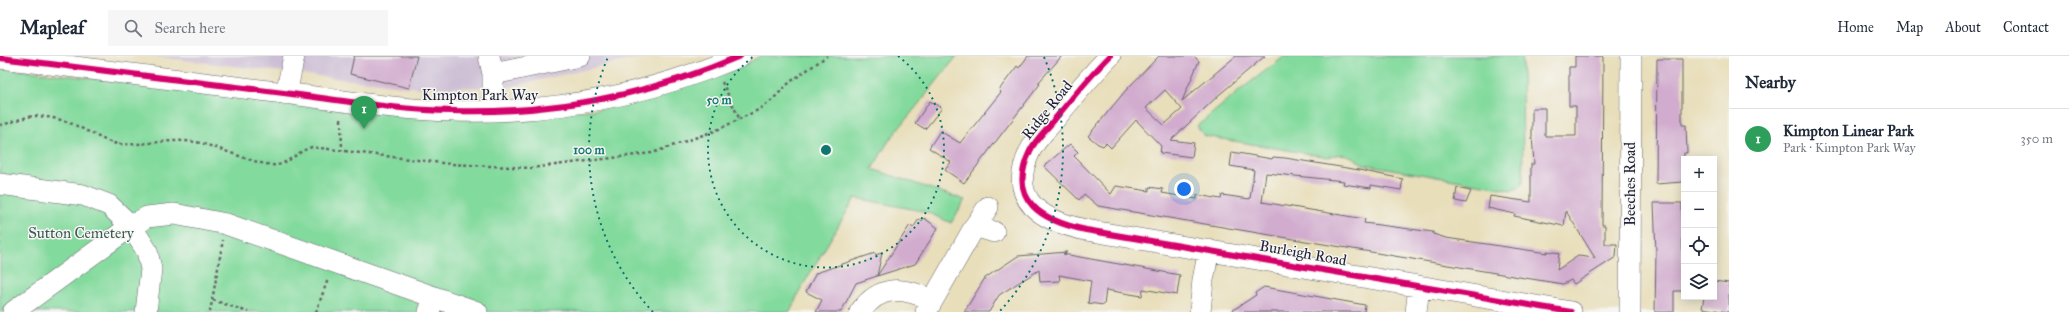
<!DOCTYPE html>
<meta charset="utf-8">
<style>
:root{--surface:#fff;--page:#f6f6f7;--text:#1f2937;--muted:#747a83;--line:#e0e1e3;--accent:#d93025}
body{margin:0;font-family:"IM FELL Great Primer",serif;background:var(--page);color:var(--text)}
.controls{position:absolute;right:12px;bottom:12px;display:grid;overflow:hidden;border-radius:0px;box-shadow:0 2px 10px #0003}
.controls button{width:36px;height:36px;display:grid;place-items:center;padding:0;border:0;border-bottom:1px solid var(--line);background:var(--surface);color:var(--text);font:20px sans-serif}
.you{position:absolute;left:1184px;top:133px;width:14px;height:14px;margin:-10px;border:3px solid #fff;border-radius:50%;background:#1a73e8;box-shadow:0 0 0 6px #1a73e833}
.badge{display:grid;place-items:center;width:26px;height:26px;border-radius:50%;background:var(--accent);color:#fff;font-size:13px;font-weight:700}
.pin{position:absolute;translate:-50% -33px;filter:drop-shadow(0 1px 2px #0008)}
.pin::after{content:'';position:absolute;top:21px;width:14px;height:12px;background:inherit;clip-path:polygon(0 0,100% 0,50% 100%)}
.list{margin:0;padding:0;list-style:none}
h2{display:flex;justify-content:space-between;align-items:center;height:52px;margin:0;padding:0 16px;font-size:17px}
h2 small{font-size:13px;font-weight:400;color:var(--muted)}
.list li{display:grid;grid-template-columns:26px 1fr auto;gap:12px;align-items:center;box-sizing:border-box;height:60px;padding:0 16px;border-top:1px solid var(--line)}
.list b{display:block;font-size:15px;white-space:nowrap}
.list p{margin:0;font-size:13px;white-space:nowrap;color:var(--muted)}
.list em{font-size:13px;font-style:normal;color:var(--muted)}
.icon{flex:none;width:22px;height:22px;fill:none;stroke:currentColor;stroke-width:2;stroke-linecap:round;stroke-linejoin:round}
.map{position:relative;flex:none;width:1729px;height:256px;overflow:hidden}
header{display:flex;align-items:center;gap:24px;box-sizing:border-box;height:56px;padding:0 20px;background:var(--surface);border-bottom:1px solid var(--line)}
header strong{font-size:19px}
nav{display:flex;gap:22px;margin-inline-start:auto;font-size:14px}
.search{width:280px;height:36px;background:var(--page);display:flex;align-items:center;gap:10px;box-sizing:border-box;padding:0 14px;border-radius:0px;color:var(--muted);font-size:15px}
main{display:flex}
aside{flex:1;background:var(--surface)}
.map>svg:first-child{display:block}
.industrial{fill:#ccbed4}
.green{fill:#83da9d;stroke:#527e6c}
.building{fill:#d1acce;fill-rule:evenodd}
.lines{fill:none;stroke-linecap:round;stroke-linejoin:round}
.minor-casing{stroke:#676467;stroke-width:22}
.path{stroke:#676467;stroke-width:2.5;stroke-dasharray:3 3;stroke-linecap:butt}
.minor{stroke:#fff;stroke-width:21}
.cycleway-casing{stroke:#f6f6f2;stroke-width:8}
.cycleway{stroke:#d6006c;stroke-width:6}
.ring{fill:none;stroke:#0f766e;stroke-width:2;stroke-dasharray:2 4}
.labels{text-anchor:middle;stroke-width:3;stroke-linejoin:round;paint-order:stroke}
.street-label{font-size:15px;fill:#22223b;stroke:#f6f6f2}
.park-label{font-size:15px;fill:#3f5958;stroke:#f6f6f2}
.centre{fill:#0f766e;stroke:#f6f6f2;stroke-width:2}
.ring-label{font-size:12px;text-anchor:middle;font-weight:bold;fill:#0f766e;stroke:#f6f6f2;stroke-width:3;stroke-linejoin:round;paint-order:stroke}
</style>
<header>
<strong>Mapleaf</strong>
<div class="search"><svg class="icon" aria-label="search" viewBox="0 0 24 24"><circle cx="10" cy="10" r="6"/><path d="M15 15l6 6"/></svg>Search here</div>
<nav><a>Home</a><a>Map</a><a>About</a><a>Contact</a></nav>
</header>
<main>
<div class="map">
<svg width="1729" height="256" viewBox="0 0 1729 256">
<rect width="100%" height="100%" fill="#f6f6f2"/>
<filter id="ink" filterUnits="userSpaceOnUse"><feTurbulence type="fractalNoise" baseFrequency=".025" numOctaves="2"/><feDisplacementMap in="SourceGraphic" scale="8" xChannelSelector="R" yChannelSelector="G"/><feConvolveMatrix kernelMatrix="1 2 1 2 8 2 1 2 1" color-interpolation-filters="sRGB"/></filter>
<filter id="wash" filterUnits="userSpaceOnUse"><feTurbulence type="fractalNoise" baseFrequency=".012" numOctaves="4" result="noise"/><feDisplacementMap in="SourceGraphic" scale="16" xChannelSelector="R" yChannelSelector="G"/><feGaussianBlur stdDeviation="0.9" result="paint"/><feColorMatrix in="noise" values="0 0 0 0 0 0 0 0 0 0 0 0 0 0 0 0 0 1.4 0 .05"/><feComposite in="paint" operator="in"/></filter>
<g filter="url(#wash)">
<rect width="100%" height="100%" fill="#e8deba"/>
<!-- industrial -->
<path class="industrial" d="M149 0H646L508 31 419 32Z"/>
<!-- green -->
<path class="green" d="M760 0H957L888 86 872 113 965 144 951 167 927 156 855 142 800 234 790 256H0V12L423 59 595 54 738 13Z
M1285 0H1522L1523 126 1519 132 1512 134 1363 108C1348 98 1346 96 1328 101L1204 80 1197 70 1244 31Z"/>
<g id="blocks">
<!-- building -->
<path class="building" d="M354 0H417L409 32 350 18Z
M1028 0H1062L1038 27 1040 28 964 127 945 114 951 106 929 92 940 75 960 87 1001 36 999 34 1017 10 1019 12Z
M1159 0H1194L1199 5 1182 45 1236 0H1265L1220 38 1171 84 1194 87 1192 101 1160 97 1161 90 1136 64 1111 92 1106 87 1103 90 1098 88 1088 80 1126 34ZM1165 34 1182 53 1164 69 1146 52Z
M1575 0H1603L1602 169H1605V188H1617L1616 201 1574 228 1571 224 1563 228 1525 222 1098 150 1084 138 1079 144 1044 110 1070 88 1078 96 1074 100 1111 138 1116 130 1149 135V131L1163 133 1162 137 1197 143V139L1221 143 1222 139 1250 143 1254 114 1230 110 1232 96 1272 103 1273 101 1285 102 1359 114 1403 123 1401 134 1371 129V132L1343 128 1344 125 1266 117 1262 146 1365 163 1364 167 1433 176V178L1446 182 1547 197V195L1559 197 1557 214 1578 200 1595 202 1566 155 1564 170 1514 160 1515 158 1488 152 1490 140 1531 146V108H1534L1532 79V52H1545V80H1576V50H1569V11H1575Z
M1657 3H1682V69H1686L1687 97H1684L1683 126 1656 128Z
M930 45 942 52 925 73 915 67Z
M1457 132 1471 135 1466 147 1455 145Z
M1654 147H1682L1683 235H1674V256H1655L1656 196Z
M924 162 938 172 915 208 877 220 910 169 913 172 919 163 922 165Z
M1067 196 1063 198 1180 219 1177 239 1143 233 1142 240 1106 234 1104 249 1088 247 1091 225 1059 219 1060 225 1040 226 1039 214 999 239 989 256H964L985 222 1018 200Z
M875 197V199L882 197 877 220 856 227 841 256H816L822 244 806 236 816 217Z
M1714 225 1729 227V256L1702 252 1704 241H1714Z
M1264 231 1365 249 1364 256H1230L1256 239 1255 237Z"/>
</g>
</g>
<g filter="url(#ink)">
<use href="#blocks" fill-opacity="0" stroke="#676467" stroke-width="1"/>
<g class="lines">
<!-- minor casing -->
<g class="minor-casing">
<path id="minor" d="M489 0 493 18
M1110 0C1090 20 1072 42 1054 64 1046 74 1035 84 1030 95 1006 145 1043 165 1086 174L1571 256
M0 2C95 13 190 26 284 37 340 44 397 54 453 55 552 58 649 39 740 0
M286 38 294 0
M493 54V18L580 0
M0 128 83 139 109 149 131 170 147 195 151 213 146 256
M975 170 994 176
M13 256 131 170 147 161 174 158 226 168 434 241
M429 256 434 241 477 256
M860 256C880 228 904 231 932 244
M926 256 975 170 988 151
M1200 256 1203 224 1209 194
M1416 256 1419 231
M1630 256 1631 0"/>
</g>
<!-- path -->
<path class="path" d="M722 26 739 62
M341 63 342 94
M0 69C13 67 26 59 38 60 55 61 70 66 85 74 96 79 106 86 118 88 143 90 171 82 195 86 215 89 261 111 277 109 289 107 298 95 312 91L450 108 531 112 652 97 717 74 758 54 770 46 790 26 827 0
M213 244 248 256
M210 256 223 184
M316 256 328 223"/>
<!-- minor -->
<use href="#minor" class="minor"/>
<!-- cycleway casing -->
<g class="cycleway-casing">
<path id="cycleway" d="M1110 0C1090 20 1072 42 1054 64 1046 74 1035 84 1030 95 1006 145 1043 165 1086 174L1571 256
M0 2C95 13 190 26 284 37 340 44 397 54 453 55 552 58 649 39 740 0"/>
</g>
<!-- cycleway -->
<use href="#cycleway" class="cycleway"/>
</g>
</g>
<!-- distance rings -->
<g class="ring">
<path d="M898 0A118 118 0 1 1 754 0"/>
<path d="M653 256A237 237 0 0 1 608 1M1044 1A237 237 0 0 1 999 256"/>
</g>
<g class="labels">
<!-- street labels -->
<g class="street-label">
<text x="480" y="44">Kimpton Park Way</text>
<text transform="translate(1047 54) rotate(-51)" y="5">Ridge Road</text>
<text transform="translate(1630 128) rotate(-90)" y="5">Beeches Road</text>
<text transform="translate(1303 197) rotate(10)" y="5">Burleigh Road</text>
</g>
<!-- park labels -->
<g class="park-label">
<text x="81" y="182">Sutton Cemetery</text>
</g>
</g>
<circle cx="826" cy="94" r="6" class="centre"/>
<g class="ring-label">
<text x="719" y="48">50 m</text>
<text x="589" y="98">100 m</text>
</g>
</svg>
<div class="controls">
<button>+</button>
<button>−</button>
<button><svg class="icon" aria-label="locate" viewBox="0 0 24 24"><circle cx="12" cy="12" r="6"/><path d="M12 2v4M12 18v4M2 12h4M18 12h4"/></svg></button>
<button><svg class="icon" aria-label="layers" viewBox="0 0 24 24"><path d="M12 4l9 5-9 5-9-5zM3 14l9 5 9-5"/></svg></button>
</div>
<div class="you"></div>
<div class="pin badge" style="left:364px;top:73px;background:#2e9e5b">1</div>
</div>
<aside>
<h2>Nearby<small></small></h2>
<ul class="list">
<li><span class="badge" style="background:#2e9e5b">1</span><div><b>Kimpton Linear Park</b><p>Park · Kimpton Park Way</p></div><em>350 m</em></li>
</ul>
</aside>
</main>
